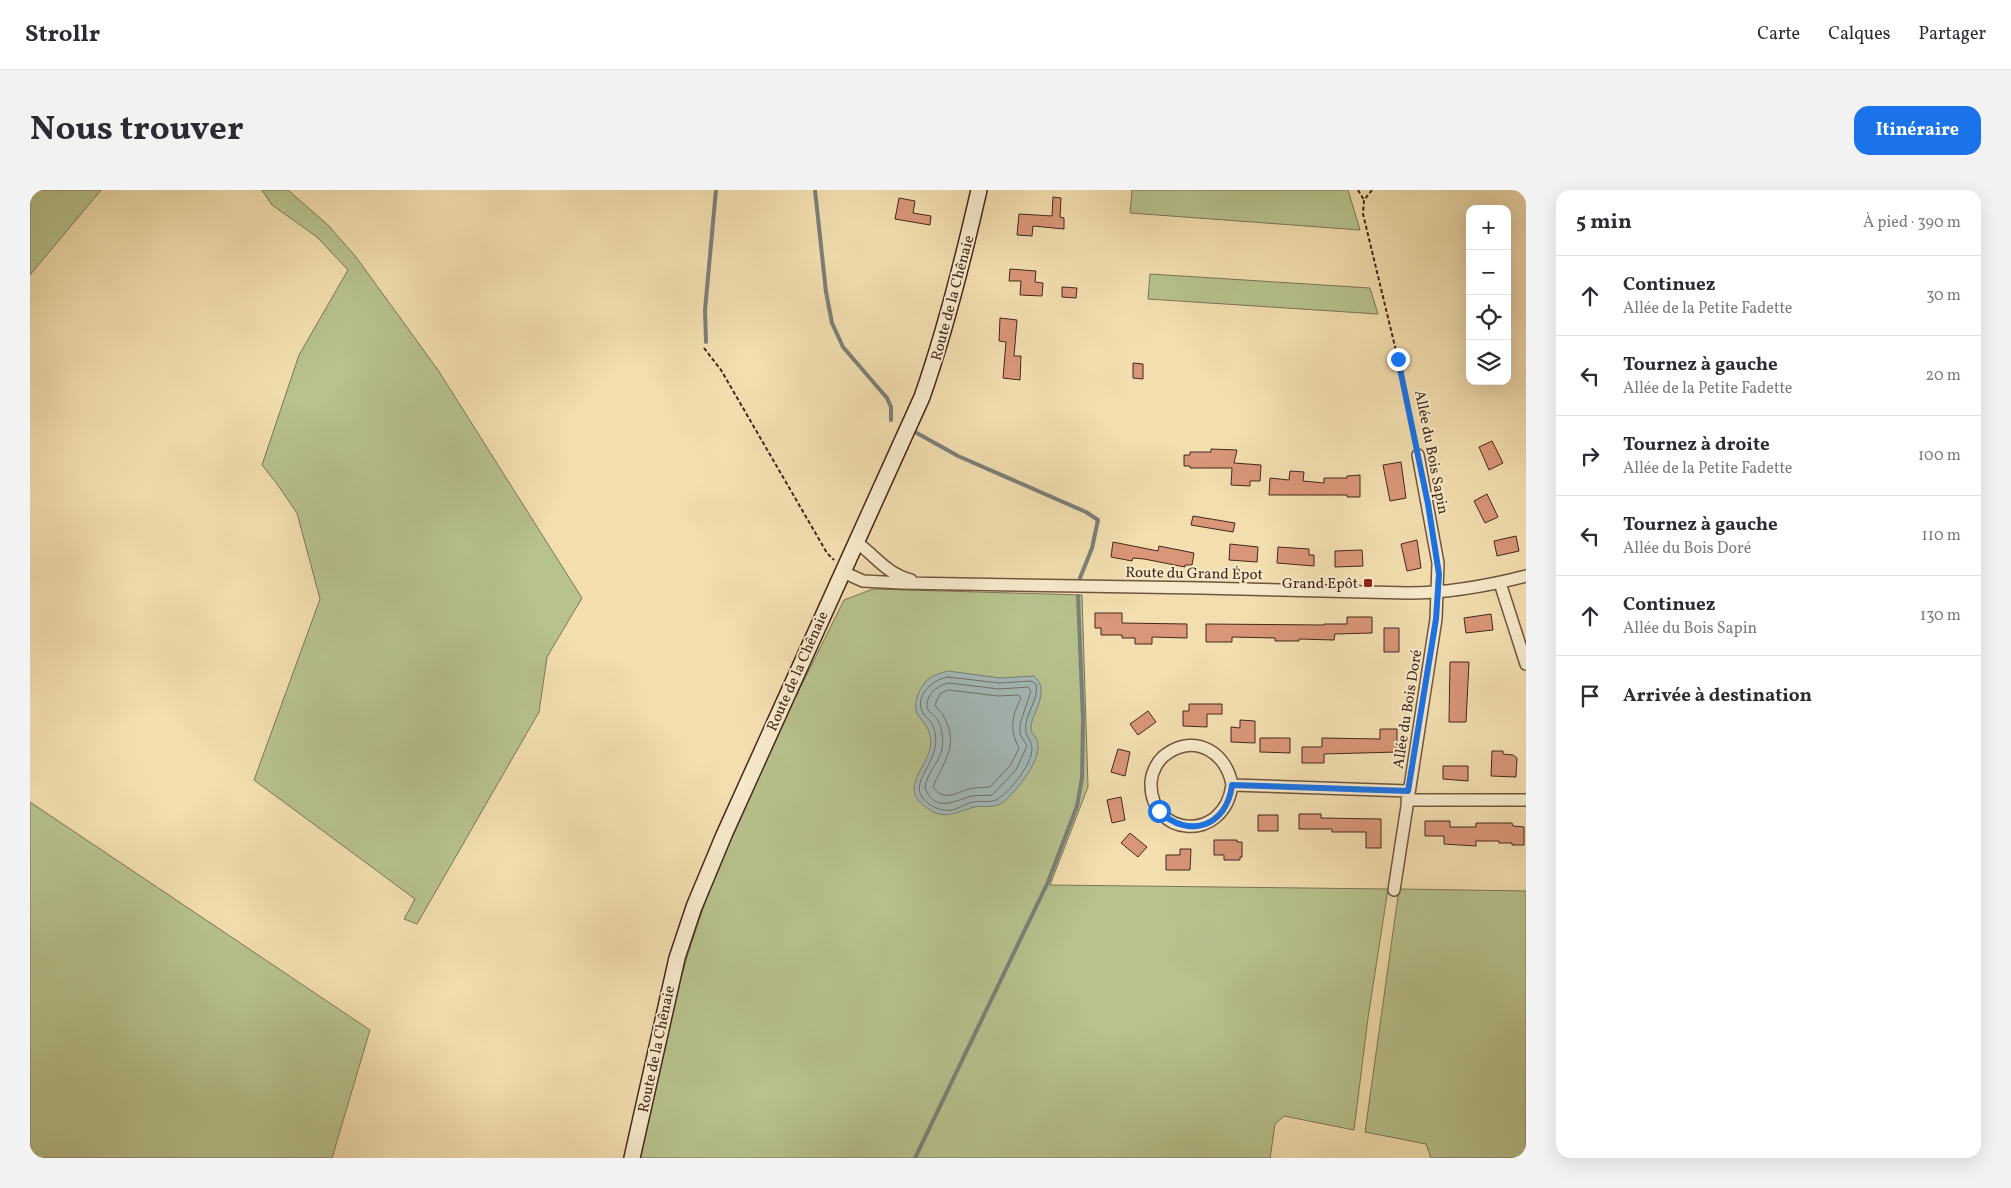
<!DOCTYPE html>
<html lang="fr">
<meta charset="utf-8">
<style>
:root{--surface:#fff;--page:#f2f2f3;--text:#2b2b33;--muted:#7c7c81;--line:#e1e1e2;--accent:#1a73e8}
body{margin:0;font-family:Vollkorn,serif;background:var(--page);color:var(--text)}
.controls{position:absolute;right:15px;top:15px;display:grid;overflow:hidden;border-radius:10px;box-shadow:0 5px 20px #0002}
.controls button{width:45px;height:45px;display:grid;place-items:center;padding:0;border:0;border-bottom:1px solid var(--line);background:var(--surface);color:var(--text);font:25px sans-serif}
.stop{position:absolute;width:15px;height:15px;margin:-11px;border:4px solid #1a73e8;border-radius:50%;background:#fff}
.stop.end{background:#1a73e8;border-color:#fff;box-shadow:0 1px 5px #0008}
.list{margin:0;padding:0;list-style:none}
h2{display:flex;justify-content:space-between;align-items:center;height:65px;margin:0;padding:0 20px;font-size:21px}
h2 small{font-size:16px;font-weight:400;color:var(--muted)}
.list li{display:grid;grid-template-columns:32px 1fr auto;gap:15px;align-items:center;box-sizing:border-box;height:80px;padding:0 20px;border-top:1px solid var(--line)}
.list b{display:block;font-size:19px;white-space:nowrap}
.list p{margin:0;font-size:16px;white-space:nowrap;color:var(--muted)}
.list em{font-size:16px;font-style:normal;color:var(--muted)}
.icon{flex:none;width:28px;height:28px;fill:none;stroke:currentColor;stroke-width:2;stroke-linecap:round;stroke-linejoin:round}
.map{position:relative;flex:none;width:1496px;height:968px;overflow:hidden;border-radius:15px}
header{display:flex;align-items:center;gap:30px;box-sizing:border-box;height:70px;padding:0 25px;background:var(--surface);border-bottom:1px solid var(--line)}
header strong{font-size:24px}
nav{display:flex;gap:28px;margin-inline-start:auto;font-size:18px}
.intro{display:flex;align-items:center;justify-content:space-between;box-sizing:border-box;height:120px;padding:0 30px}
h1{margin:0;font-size:35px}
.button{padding:12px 22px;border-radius:15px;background:var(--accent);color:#fff;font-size:18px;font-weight:700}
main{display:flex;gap:30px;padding:0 30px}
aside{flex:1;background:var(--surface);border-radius:15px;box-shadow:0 5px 20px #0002}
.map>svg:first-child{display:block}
.green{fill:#b7c28d;stroke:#7e7554}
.water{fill:#a2b9b7;stroke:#7c7f79}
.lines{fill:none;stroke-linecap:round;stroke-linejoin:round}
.shore{stroke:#737069;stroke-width:1}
.stream{stroke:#7c7f79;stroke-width:4}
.building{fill:#d99678;stroke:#44281b}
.minor-casing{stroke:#705640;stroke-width:14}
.secondary-casing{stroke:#44281b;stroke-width:18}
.path{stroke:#44281b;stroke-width:2;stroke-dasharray:4 2.5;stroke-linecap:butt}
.minor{stroke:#f7eacb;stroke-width:11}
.secondary{stroke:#f7eacb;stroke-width:15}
.route{stroke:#1a73e8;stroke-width:6}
.poi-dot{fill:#8f2418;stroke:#f7eacb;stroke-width:2}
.labels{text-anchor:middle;stroke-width:4;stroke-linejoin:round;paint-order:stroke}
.street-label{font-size:15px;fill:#44281b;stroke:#f7eacb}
.poi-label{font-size:15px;fill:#44281b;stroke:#f7eacb;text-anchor:end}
</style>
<header>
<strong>Strollr</strong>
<nav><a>Carte</a><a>Calques</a><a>Partager</a></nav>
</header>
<div class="intro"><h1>Nous trouver</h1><a class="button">Itinéraire</a></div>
<main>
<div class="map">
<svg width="1496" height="968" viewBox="0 0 1496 968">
<rect width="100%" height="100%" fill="#f2deaf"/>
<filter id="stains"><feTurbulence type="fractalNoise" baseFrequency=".004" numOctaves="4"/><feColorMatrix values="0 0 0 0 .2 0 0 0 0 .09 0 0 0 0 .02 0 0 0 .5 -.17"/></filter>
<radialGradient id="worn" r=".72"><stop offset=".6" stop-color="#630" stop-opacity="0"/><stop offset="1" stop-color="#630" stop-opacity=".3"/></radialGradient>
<!-- green -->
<path class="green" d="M0 0H71L0 85Z
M232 0H258L298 35 326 67 408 180 552 408 517 467 509 522 387 734 374 729 385 709 224 590 290 409 267 323 247 294 232 275 269 165 318 80 287 47 242 15Z
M1102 0H1318L1330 40 1100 23Z
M1120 84 1340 98 1348 124 1118 109Z
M843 399 1052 405 1058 597 1020 695 1358 699 1338 828 1324 940 1254 926 1245 934 1240 968H610C627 891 642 808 668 733 706 621 762 515 814 410Z
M0 612 340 840 302 968H0Z
M1369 699 1496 701V968H1401L1396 954 1335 942Z"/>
<!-- water -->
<path class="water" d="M918 481 970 488 1004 486C1020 500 1005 518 1001 535V541C1004 545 1008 549 1008 555 1010 572 986 602 973 612 964 619 954 615 944 617 926 622 915 631 897 618 857 591 926 566 890 528 880 517 889 499 897 490 903 485 911 483 918 481Z"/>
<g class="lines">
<!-- shore -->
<path class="shore" d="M918 487 969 493 1001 491 1006 494C1009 508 998 520 996 534 993 552 1009 548 998 573 992 585 980 601 969 608 961 614 952 610 943 612 937 613 931 617 926 619 914 623 899 617 892 607 879 589 916 568 903 536 901 530 894 527 892 521 885 504 904 489 918 487Z
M919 493 969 499 998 497 1001 501 990 534V544L997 556 986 580 962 605C956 606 949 605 943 606 926 609 906 625 895 598 896 584 909 573 912 559 914 550 912 537 907 529 904 525 898 522 897 517 896 504 908 495 919 493Z
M919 500 968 506 988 505 991 508C982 526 979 539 989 558L980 576 960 597C953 598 946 597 939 599 926 603 913 612 903 597 913 572 930 555 914 527 912 522 907 519 905 515L910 504Z"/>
<!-- stream -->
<path class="stream" d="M785 0 796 102 802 133 813 157 857 208 861 217V230
M676 152 675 120 686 0
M885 242 928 266 1056 322 1068 330 1062 358 1050 388
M885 968 1018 692 1047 616 1052 588 1053 529 1048 406"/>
</g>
<!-- building -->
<path class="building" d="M1023 7 1031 8 1030 27 1034 28V39L1003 36 1002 46 987 45 989 24 1022 26Z
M869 8 885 11 883 23 901 26 900 35 865 29Z
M980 79 1006 81 1005 92 1013 93 1012 106 990 105 991 91H979Z
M1032 97 1047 98 1046 108 1032 107Z
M970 128 987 130 984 166H991L990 190 973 188 976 152 969 151Z
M1103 173 1113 174V189L1103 188Z
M1462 251 1473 273 1459 280 1449 257Z
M1181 259 1207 260 1204 273 1231 275 1230 291H1220V296L1201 295 1202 278H1160V276H1154V265H1160V262H1181Z
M1371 272 1376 308 1360 311 1353 275Z
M1260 281 1274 282 1273 291 1294 293V288H1317V286L1330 285V307H1317V305H1239L1240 288 1259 290Z
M1457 304 1468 327 1455 333 1444 311Z
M1163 326 1205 333 1203 342 1161 335Z
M1486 346 1489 361 1467 366 1464 351Z
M1387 350 1391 378 1377 381 1371 354Z
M1083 352 1128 361 1129 356 1164 363 1162 375H1155V377L1114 369 1103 368 1102 371 1081 367Z
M1200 354 1228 357 1227 372 1199 370Z
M1248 357 1279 359V365H1284V376L1247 373Z
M1332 360 1333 376 1305 377V361Z
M1065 423H1092V433L1157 434V448L1122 447V454H1105V448H1092V445H1071V438H1065Z
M1461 424 1463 440 1436 443 1434 428Z
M1317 427H1342V443L1305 444 1304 450 1269 449V451H1245V448L1202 447V452H1176V434L1294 435V434H1317Z
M1354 438H1369V462H1354Z
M1420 472H1439L1436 532H1419Z
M1159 514H1192V524H1177V537L1153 536V521H1159Z
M1118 521 1126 532 1108 545 1100 534Z
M1210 530 1225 531V553L1201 552V537L1210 538Z
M1350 539H1367V562L1294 564V573H1272V557H1292V548L1350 549Z
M1230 548H1260V563L1230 562Z
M1088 559 1100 562 1095 586 1081 582Z
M1462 561H1473V564L1483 565 1487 568 1486 587 1461 586Z
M1413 576H1438V591L1413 589Z
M1091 607 1095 630 1082 633 1077 610Z
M1269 624H1291V628L1351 629V658H1336V642H1302V639H1269Z
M1228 625H1248V641H1228Z
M1395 631H1420V637H1446V633H1482L1483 636 1494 637V655H1482V653H1469V651H1446V656L1414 654V646H1395Z
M1100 643 1117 657 1108 667 1091 653Z
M1184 650H1207V652H1212V667H1210V670H1194V665H1184Z
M1150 659H1161L1160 680H1136V665H1150Z"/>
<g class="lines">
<!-- minor casing -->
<g class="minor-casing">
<path id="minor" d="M826 352C846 366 855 383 881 390
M813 382 833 391 872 393 1171 398 1378 403C1418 403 1457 396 1496 386
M1470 393 1496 474
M1202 595C1194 654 1119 647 1121 592 1122 581 1128 569 1138 563 1166 544 1197 563 1202 595L1378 601
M1377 610H1496
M1364 700 1406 429 1408 373 1388 265"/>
</g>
<!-- secondary casing -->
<g class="secondary-casing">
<path id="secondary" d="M602 968 647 768 664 717 694 645 892 207C916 139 933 70 949 0"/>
</g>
<!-- path -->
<path class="path" d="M1328 0 1334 10
M1342 0 1334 10 1333 24 1368 169 1386 253
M674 158 691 180 797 363 804 370"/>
<!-- minor -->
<use href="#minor" class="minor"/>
<!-- secondary -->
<use href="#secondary" class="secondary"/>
</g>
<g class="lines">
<!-- route -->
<path class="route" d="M1129 621C1159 650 1197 636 1202 595L1378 601 1406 429 1409 384 1398 314 1368 169"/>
</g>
<!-- markers -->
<rect class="poi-dot" x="1333" y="388" width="10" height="10" rx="2.5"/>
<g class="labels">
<!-- street labels -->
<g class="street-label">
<text transform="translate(922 108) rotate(-75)" y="5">Route de la Chênaie</text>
<text transform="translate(1402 262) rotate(79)" y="5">Allée du Bois Sapin</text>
<text transform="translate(1164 383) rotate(1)" y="5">Route du Grand Épot</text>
<text transform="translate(767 481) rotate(-66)" y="5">Route de la Chênaie</text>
<text transform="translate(1377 519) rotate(-81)" y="5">Allée du Bois Doré</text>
<text transform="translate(626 859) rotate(-78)" y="5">Route de la Chênaie</text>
</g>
<!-- poi labels -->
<g class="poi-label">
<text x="1328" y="398">Grand Epôt</text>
</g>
</g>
<rect width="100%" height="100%" filter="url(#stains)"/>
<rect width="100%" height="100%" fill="url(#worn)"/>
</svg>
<div class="controls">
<button>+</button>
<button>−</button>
<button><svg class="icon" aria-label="locate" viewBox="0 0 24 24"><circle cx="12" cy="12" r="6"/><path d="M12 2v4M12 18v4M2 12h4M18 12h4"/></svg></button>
<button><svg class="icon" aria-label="layers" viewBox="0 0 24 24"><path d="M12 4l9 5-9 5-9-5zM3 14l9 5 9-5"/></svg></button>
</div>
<div class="stop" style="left:1129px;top:621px"></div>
<div class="stop end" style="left:1368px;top:169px"></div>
</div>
<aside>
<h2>5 min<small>À pied · 390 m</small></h2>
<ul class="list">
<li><svg class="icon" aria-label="ahead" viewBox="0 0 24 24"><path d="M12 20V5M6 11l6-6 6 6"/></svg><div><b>Continuez</b><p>Allée de la Petite Fadette</p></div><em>30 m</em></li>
<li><svg class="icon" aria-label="left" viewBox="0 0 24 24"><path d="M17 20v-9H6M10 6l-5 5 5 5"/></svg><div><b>Tournez à gauche</b><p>Allée de la Petite Fadette</p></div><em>20 m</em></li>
<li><svg class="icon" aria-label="right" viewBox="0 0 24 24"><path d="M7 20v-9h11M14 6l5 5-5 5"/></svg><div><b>Tournez à droite</b><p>Allée de la Petite Fadette</p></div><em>100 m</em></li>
<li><svg class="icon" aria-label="left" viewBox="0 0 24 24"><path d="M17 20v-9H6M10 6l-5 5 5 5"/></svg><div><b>Tournez à gauche</b><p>Allée du Bois Doré</p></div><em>110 m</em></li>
<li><svg class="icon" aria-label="ahead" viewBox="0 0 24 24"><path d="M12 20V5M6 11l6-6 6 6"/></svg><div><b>Continuez</b><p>Allée du Bois Sapin</p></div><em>130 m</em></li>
<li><svg class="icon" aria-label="arrive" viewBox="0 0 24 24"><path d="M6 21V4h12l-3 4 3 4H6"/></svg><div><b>Arrivée à destination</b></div></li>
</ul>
</aside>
</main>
